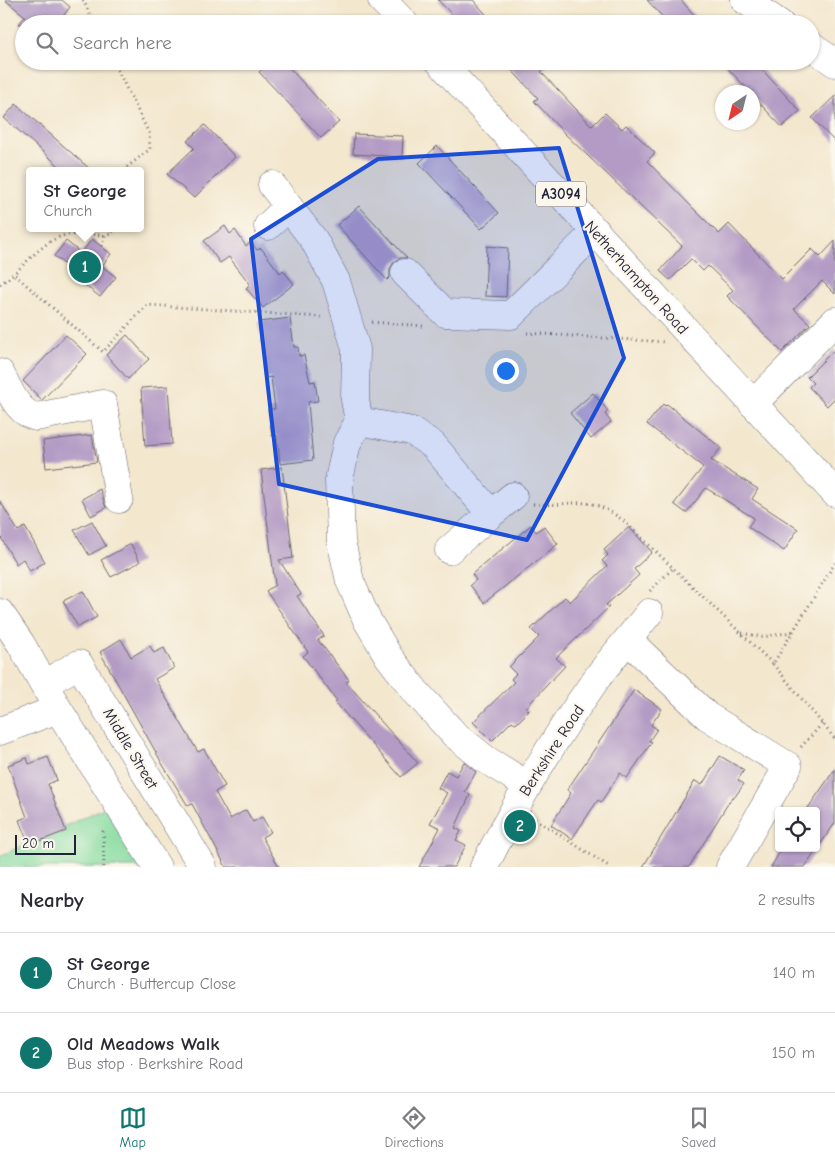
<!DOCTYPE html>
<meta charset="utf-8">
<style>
:root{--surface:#fff;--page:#f2f2f3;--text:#2b2b33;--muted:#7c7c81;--line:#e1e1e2;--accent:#0f766e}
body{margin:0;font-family:"Comic Neue",sans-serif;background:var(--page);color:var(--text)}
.controls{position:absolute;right:15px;bottom:15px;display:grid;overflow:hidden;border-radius:5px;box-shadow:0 1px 4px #0004}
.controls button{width:45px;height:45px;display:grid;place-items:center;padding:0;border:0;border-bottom:1px solid var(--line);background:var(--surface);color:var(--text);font:25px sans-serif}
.compass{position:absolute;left:715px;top:85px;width:45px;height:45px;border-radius:50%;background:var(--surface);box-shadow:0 1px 4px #0004;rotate:215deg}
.scale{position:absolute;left:15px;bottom:12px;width:61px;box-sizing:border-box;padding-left:5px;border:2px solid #22223b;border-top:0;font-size:14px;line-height:18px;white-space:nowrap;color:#22223b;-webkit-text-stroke:4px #fbf7ec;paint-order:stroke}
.you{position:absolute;left:505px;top:370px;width:18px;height:18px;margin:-12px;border:4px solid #fff;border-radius:50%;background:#1a73e8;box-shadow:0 0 0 8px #1a73e833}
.badge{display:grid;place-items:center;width:32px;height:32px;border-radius:50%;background:var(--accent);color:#fff;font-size:16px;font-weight:700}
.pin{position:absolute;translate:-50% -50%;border:2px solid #fff;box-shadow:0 1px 5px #0006}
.popup{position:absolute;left:26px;top:167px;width:118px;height:65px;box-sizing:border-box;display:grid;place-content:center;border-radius:5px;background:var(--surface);filter:drop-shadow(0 1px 4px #0005);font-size:16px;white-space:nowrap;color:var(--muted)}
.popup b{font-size:19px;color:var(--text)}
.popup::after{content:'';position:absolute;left:50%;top:100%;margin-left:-10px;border:10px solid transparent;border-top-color:var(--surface)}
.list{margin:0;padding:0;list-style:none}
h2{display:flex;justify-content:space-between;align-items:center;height:65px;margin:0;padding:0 20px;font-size:21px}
h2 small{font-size:16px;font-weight:400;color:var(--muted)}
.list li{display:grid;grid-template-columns:32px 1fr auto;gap:15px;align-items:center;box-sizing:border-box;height:80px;padding:0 20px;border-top:1px solid var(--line)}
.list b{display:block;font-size:19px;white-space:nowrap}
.list p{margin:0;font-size:16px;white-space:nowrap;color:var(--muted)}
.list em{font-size:16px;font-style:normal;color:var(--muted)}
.icon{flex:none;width:28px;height:28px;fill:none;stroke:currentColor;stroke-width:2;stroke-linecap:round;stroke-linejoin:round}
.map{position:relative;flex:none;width:835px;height:867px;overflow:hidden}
.search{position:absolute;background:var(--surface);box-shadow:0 1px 4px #0004;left:15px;right:15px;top:15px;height:55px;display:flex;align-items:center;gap:12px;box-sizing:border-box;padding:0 18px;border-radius:28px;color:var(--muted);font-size:19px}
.sheet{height:225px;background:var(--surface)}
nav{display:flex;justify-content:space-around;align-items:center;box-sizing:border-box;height:70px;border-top:1px solid var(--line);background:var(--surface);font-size:14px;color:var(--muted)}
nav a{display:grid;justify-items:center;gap:2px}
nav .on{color:var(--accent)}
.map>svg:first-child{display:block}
.green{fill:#86dca0;stroke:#547f6e}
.building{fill:#b39bc5}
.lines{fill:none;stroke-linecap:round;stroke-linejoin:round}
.minor-casing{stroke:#6b676e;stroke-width:29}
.major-casing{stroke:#6b676e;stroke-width:29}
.path{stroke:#6b676e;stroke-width:3;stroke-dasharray:1 4;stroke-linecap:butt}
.minor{stroke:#fff;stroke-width:28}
.major{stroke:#fff;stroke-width:28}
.marked{fill:#1d4ed8;fill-opacity:0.2;stroke:#1d4ed8;stroke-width:4;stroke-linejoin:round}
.labels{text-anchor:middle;stroke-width:4.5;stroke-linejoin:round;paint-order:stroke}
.shield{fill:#fbf7ec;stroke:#636270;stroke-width:1}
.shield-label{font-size:15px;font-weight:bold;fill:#22223b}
.street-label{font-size:16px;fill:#22223b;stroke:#fbf7ec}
</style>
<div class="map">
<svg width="835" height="867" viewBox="0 0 835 867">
<rect width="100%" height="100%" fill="#fbf7ec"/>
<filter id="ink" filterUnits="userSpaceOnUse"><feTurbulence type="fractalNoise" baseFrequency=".02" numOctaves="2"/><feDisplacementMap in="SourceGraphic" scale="10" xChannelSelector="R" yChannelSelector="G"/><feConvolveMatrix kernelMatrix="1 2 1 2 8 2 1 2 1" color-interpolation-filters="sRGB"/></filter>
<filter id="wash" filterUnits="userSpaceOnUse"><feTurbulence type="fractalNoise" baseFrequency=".0096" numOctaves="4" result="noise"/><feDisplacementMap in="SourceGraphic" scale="20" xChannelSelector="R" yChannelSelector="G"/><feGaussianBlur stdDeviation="1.12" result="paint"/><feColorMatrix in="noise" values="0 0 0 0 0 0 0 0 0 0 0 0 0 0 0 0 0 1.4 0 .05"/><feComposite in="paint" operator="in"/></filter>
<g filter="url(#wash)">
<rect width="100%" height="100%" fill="#f3e7ce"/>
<!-- green -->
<path class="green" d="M106 807 150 867H0V856Z"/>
<g id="blocks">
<!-- building -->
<path class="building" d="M5 0H62L70 7 57 24H19L25 16Z
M438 0H473L495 24H461Z
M647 0H681L702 24H669Z
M271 61H283L339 122 321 138 259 72Z
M503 61H552L541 72 592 126 605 113 622 129 626 125 655 153 647 161 690 205 719 234 729 224 782 279 812 249 820 257 835 241V294L822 281 794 309 810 324 782 352 727 296 733 290 708 266 703 271 691 259 670 280 660 271 682 246 564 133 534 101 538 98Z
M721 61H754L800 111 782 127 752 95V92H750Z
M835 96V142L812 118Z
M16 104 92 171H65L4 118Z
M205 125 235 157 194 198 167 174 194 148 187 141Z
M354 134 403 136 402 157 353 154Z
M437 146 499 213 481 229 419 163Z
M359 206 407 258H400L394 262 390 269V277L387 280 337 225Z
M225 226 230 234 235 230 246 246 251 242 257 250 261 248 280 273 283 270 294 284 263 308 246 288 250 284 229 257 220 263 204 241Z
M92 239 111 254 102 266 116 277 100 297 67 271 69 268 54 256 66 241 81 253Z
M487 246 508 248 506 297 485 296Z
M290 318 294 347H298L299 356 304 355 310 382 315 381 318 401 308 402 313 460 280 464 277 435 272 436 268 409H275L271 377 266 378 259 322Z
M66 335 87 354 42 400 23 381Z
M127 335 149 359 128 379 106 355Z
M835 349V398L827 406 809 387 813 383 807 377Z
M168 386 172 444 145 446 141 388Z
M593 393 608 411 605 414 611 422 591 439 570 413Z
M663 404 665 406 667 404 721 448 711 460 758 489 752 499 798 529 784 551 748 527 754 518 706 488 686 513 674 504 703 467 647 424Z
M92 435 97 462 46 468 43 441Z
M282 467 293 558 279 560 301 594 297 596 324 636 318 640 349 680 346 682 418 763 401 777 335 702 337 701 303 656 308 652 266 591 275 585 261 470Z
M100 489 106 508 91 516 82 499Z
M0 501 18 531 25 527 45 562 30 571 23 559 16 564 0 536Z
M92 521 106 546 89 555 74 530Z
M531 525 536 532 544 526 558 544 484 603 470 585 476 580 472 574Z
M629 527 652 552 634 569 639 575 606 605 609 607 556 658 565 666 531 702 526 708 529 711 516 724 512 721 492 741 473 722 514 682 511 679 516 674 509 667 539 637 531 629 565 597 570 602 607 566 602 561 608 555 604 550Z
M131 544 140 562 111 577 101 560Z
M83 591 97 617 78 627 63 601Z
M121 639 131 657 150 646 154 653 164 648 174 668 155 679 198 752 204 749 225 786 215 792 230 819 246 810 253 822 262 817 271 832 262 837 279 867H226L192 804 188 806 163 765 100 652Z
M634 690 662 709 651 725 657 729 649 741 652 742 627 778 620 773 601 802 598 800 572 839 551 825 571 793 567 790Z
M720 756 744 770 738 780 744 784 734 798 732 797 689 867H643L695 781 702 785Z
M48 757 57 780 48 784 66 831 29 845 19 820 27 817 8 765 27 758 29 764Z
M464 762 476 772 465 792 470 795 455 828 461 831 456 840 466 845 454 867H419L440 828 430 823 447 793 438 788 447 771 456 776Z
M835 769V823L805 867H771L782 848H816V811H806Z"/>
</g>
</g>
<g filter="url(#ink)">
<use href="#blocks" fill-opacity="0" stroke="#6b676e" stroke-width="1"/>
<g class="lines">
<!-- minor casing -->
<g class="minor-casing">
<path id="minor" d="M745 0 780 24
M811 46 835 63
M272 185 314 240 336 281 356 349 355 400 359 421 347 443 339 480 341 541 350 581 367 620 389 657 416 692 454 734 485 759 527 785
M268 226 287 208
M405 273 445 313 511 315 596 231
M0 373C10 390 16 412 36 417L103 404 119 499
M753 404 835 321
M359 421 412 431 433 445 491 514 449 550
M491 514 513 496
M0 613 21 644 58 709 157 867
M628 640 707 716 788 766 730 867
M44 684 79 664 203 867
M0 731 58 709
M484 867C517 801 554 738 597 678 613 656 632 635 649 613"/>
</g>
<!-- major casing -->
<g class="major-casing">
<path id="major" d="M382 0 405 24
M439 61 835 493"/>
</g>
<!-- path -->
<path class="path" d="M83 0 95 24
M113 61 149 133 150 149 122 171
M102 246 105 235 112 234 113 228
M15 275 103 352 147 305 321 317
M0 284C22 271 41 240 66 235 78 233 93 235 105 235
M372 322 423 326
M527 333 665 342
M533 504C575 508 584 491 624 521L773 664 835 563
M650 591 673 568
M742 633 762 637 792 632
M773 664 835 739
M801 747 822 724
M535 819 610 867
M104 867 103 832 105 829"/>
<!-- minor -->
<use href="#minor" class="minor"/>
<!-- major -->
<use href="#major" class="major"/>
</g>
</g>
<!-- marked area -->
<path class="marked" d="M559 148 624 358 527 540 279 484 251 239 378 159Z"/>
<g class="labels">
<!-- shield labels -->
<rect class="shield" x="536" y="181.5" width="50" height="25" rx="4"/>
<g class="shield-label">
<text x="561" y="199">A3094</text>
</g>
<!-- street labels -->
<g class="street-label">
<text transform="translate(637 277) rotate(48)" y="6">Netherhampton Road</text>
<text transform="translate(131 748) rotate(59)" y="6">Middle Street</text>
<text transform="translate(551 750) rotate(-57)" y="6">Berkshire Road</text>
</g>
</g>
</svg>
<div class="controls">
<button><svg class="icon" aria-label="locate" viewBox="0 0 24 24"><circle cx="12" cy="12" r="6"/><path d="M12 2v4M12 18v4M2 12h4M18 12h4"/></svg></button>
</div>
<svg class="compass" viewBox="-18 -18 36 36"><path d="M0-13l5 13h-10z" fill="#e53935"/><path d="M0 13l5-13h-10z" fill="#7c7c81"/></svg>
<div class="scale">20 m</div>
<div class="you"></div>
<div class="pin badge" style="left:85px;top:267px">1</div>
<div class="popup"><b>St George</b>Church</div>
<div class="pin badge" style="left:520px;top:826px">2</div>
<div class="search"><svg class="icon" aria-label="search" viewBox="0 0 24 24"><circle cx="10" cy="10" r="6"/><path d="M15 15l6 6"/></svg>Search here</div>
</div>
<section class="sheet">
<h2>Nearby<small>2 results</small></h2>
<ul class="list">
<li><span class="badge">1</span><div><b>St George</b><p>Church · Buttercup Close</p></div><em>140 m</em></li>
<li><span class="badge">2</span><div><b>Old Meadows Walk</b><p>Bus stop · Berkshire Road</p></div><em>150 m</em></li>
</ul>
</section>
<nav>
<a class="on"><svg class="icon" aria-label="map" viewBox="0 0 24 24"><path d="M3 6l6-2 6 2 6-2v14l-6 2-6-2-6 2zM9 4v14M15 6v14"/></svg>Map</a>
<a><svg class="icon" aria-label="directions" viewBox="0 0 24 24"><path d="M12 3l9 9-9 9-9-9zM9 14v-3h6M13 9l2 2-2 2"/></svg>Directions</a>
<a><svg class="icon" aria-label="saved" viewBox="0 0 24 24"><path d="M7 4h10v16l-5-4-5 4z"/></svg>Saved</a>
</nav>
